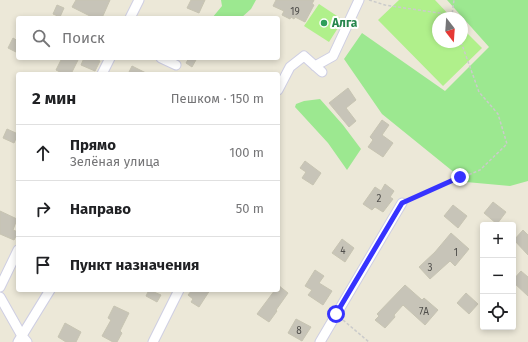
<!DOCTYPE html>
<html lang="ru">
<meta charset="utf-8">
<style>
:root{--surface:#fff;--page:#f2f2f2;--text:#202124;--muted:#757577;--line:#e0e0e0}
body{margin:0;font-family:"Fira Sans",sans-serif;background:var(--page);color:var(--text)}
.controls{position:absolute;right:12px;bottom:12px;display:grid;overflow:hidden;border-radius:4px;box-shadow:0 2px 6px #0003}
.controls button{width:36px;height:36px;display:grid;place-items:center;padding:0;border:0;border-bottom:1px solid var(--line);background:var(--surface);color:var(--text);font:20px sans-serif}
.compass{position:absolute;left:432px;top:12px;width:36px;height:36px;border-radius:50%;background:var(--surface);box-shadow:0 2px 6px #0003;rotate:163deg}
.stop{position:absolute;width:12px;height:12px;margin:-9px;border:3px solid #3633ff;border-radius:50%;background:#fff}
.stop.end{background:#3633ff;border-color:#fff;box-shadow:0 1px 4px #0008}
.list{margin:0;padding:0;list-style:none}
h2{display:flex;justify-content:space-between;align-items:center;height:52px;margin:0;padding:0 16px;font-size:17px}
h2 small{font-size:13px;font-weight:400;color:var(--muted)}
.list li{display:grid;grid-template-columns:26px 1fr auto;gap:12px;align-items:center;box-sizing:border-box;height:56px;padding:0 16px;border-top:1px solid var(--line)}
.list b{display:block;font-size:15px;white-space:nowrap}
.list p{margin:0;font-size:13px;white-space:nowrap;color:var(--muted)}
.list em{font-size:13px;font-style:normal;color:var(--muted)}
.icon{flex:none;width:22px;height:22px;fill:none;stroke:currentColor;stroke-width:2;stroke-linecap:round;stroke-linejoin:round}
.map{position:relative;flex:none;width:528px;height:342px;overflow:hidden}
.search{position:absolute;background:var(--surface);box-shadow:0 2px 6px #0003;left:16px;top:16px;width:264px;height:44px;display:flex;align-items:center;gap:10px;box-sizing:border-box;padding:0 14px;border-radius:4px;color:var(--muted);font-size:15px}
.panel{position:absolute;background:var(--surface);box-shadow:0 2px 6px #0003;left:16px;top:72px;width:264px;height:220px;border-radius:4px}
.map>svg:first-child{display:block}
.green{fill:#9ce890}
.pitch{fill:#b0f08b}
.building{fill:#c7c4b8;stroke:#c7c4b2}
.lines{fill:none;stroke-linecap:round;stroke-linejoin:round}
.minor-casing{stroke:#cecee3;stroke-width:11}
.path{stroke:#cbcbcb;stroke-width:1.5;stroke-dasharray:3 2;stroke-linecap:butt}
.minor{stroke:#fff;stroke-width:9}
.route{stroke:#3633ff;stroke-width:5}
.leisure-dot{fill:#2e9e5b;stroke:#fff;stroke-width:1.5}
.labels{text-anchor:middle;stroke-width:4;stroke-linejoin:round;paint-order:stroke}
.number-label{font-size:10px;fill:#504f4c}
.leisure-label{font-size:12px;font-weight:bold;fill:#27864d;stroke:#fff;text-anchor:start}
</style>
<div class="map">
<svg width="528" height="342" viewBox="0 0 528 342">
<rect width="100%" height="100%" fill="#ece8d8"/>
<!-- green -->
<path class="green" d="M221 0H256L251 9 241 18H212L222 6Z
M447 0H528V181L510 186 466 182 382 114 344 59 362 33 445 91 489 47Z
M320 99 343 125 361 149 347 170 328 143 295 107 296 104 304 101Z"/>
<!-- pitch -->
<path class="pitch" d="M399 0H435L452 18H438V42H462V28L482 48 443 86 378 20Z
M319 4 343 20 329 42 304 26Z"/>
<!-- building -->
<path class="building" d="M76 0H110L102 18H94L72 7Z
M191 0H205L199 13 187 8Z
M276 0H314L312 4 314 5 305 22 295 17 294 19 291 17 290 19 282 15 284 11 273 6Z
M57 5 64 8 60 17 53 14Z
M13 38 18 41V53L8 48Z
M62 58H75L78 60 71 74H64L56 70Z
M84 58H94L100 61 95 71 81 65Z
M189 58H197L192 67 186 63Z
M132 66 148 74H128Z
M348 88 356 100 346 108 356 121 349 127 329 103Z
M382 120 389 125 382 135 393 143 383 157 368 147 373 140 370 137Z
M7 129 18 134 14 143 3 138Z
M305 161 321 173 313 185 302 178 306 172 300 168Z
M385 184 394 191 390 197 393 199 383 212 375 207 372 210 363 204 375 187 381 191Z
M493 202 506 212 497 224 484 213Z
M453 205 467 216 458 228 444 216Z
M0 211 17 219 13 230 18 232 14 240 0 234Z
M523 230 528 235V255L514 240Z
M451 233 469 249 455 266 450 261 430 279 419 267 435 252Z
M342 239 354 248 345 262 332 253Z
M315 270 324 276 319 283 332 291 323 305 308 295 312 290 305 286Z
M521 271 528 277V296L513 282V280Z
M278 285 288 293 276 310 277 311 269 322 257 314 275 290H278Z
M405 285 422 300 424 298 438 310 425 325 403 305 394 315 395 317 385 328 375 320 379 316 377 314Z
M149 290 161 295 157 302 146 296Z
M192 290H210L199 307 191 302 193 299 188 295Z
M466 293 478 304 469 314 457 303Z
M114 306 129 313 120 331 122 333 117 342H113L102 336 111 320 108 318Z
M296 319 311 327 302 341 288 333Z
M65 323 81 332 76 342H66L58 337Z"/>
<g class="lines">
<!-- minor casing -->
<g class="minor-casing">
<path id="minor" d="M130 18 139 0
M161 58 176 65
M315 66 333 56 359 0
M102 74 110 58
M278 90 290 67 304 56 322 72
M0 287 18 250
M0 297 22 336 27 342
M18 342 50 290
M153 342 179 290
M320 342 402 203"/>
</g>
<!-- path -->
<path class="path" d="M369 0 385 5 452 15
M453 18 452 15 454 0
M409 200 480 170 507 144 498 114 479 92 461 42
M343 320 369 342"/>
<!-- minor -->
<use href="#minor" class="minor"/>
</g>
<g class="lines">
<!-- route -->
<path class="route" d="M336 314 402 203 460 177"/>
</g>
<!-- markers -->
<circle class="leisure-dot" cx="324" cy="23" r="4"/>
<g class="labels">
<!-- number labels -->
<g class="number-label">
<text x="295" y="15">19</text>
<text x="379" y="202">2</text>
<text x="343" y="254">4</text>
<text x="456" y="256">1</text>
<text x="430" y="271">3</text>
<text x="424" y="315">7А</text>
<text x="299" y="334">8</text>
</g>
<!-- leisure labels -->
<g class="leisure-label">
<text x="332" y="27">Алга</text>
</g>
</g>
</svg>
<div class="controls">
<button>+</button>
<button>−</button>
<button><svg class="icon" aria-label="locate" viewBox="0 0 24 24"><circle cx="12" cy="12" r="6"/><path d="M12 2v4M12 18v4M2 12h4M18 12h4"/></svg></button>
</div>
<svg class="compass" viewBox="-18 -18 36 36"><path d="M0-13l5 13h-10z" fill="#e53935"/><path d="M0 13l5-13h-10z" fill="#757577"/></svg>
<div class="stop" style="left:336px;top:314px"></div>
<div class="stop end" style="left:460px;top:177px"></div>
<div class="search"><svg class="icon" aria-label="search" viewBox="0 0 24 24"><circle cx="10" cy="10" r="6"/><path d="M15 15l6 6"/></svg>Поиск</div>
<section class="panel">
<h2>2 мин<small>Пешком · 150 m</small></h2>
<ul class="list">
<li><svg class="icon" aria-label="ahead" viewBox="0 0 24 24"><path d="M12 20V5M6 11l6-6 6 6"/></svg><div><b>Прямо</b><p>Зелёная улица</p></div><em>100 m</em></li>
<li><svg class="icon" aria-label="right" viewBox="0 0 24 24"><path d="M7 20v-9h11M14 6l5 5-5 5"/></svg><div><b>Направо</b></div><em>50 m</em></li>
<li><svg class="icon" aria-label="arrive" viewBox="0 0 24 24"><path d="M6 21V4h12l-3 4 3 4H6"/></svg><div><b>Пункт назначения</b></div></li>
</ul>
</section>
</div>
